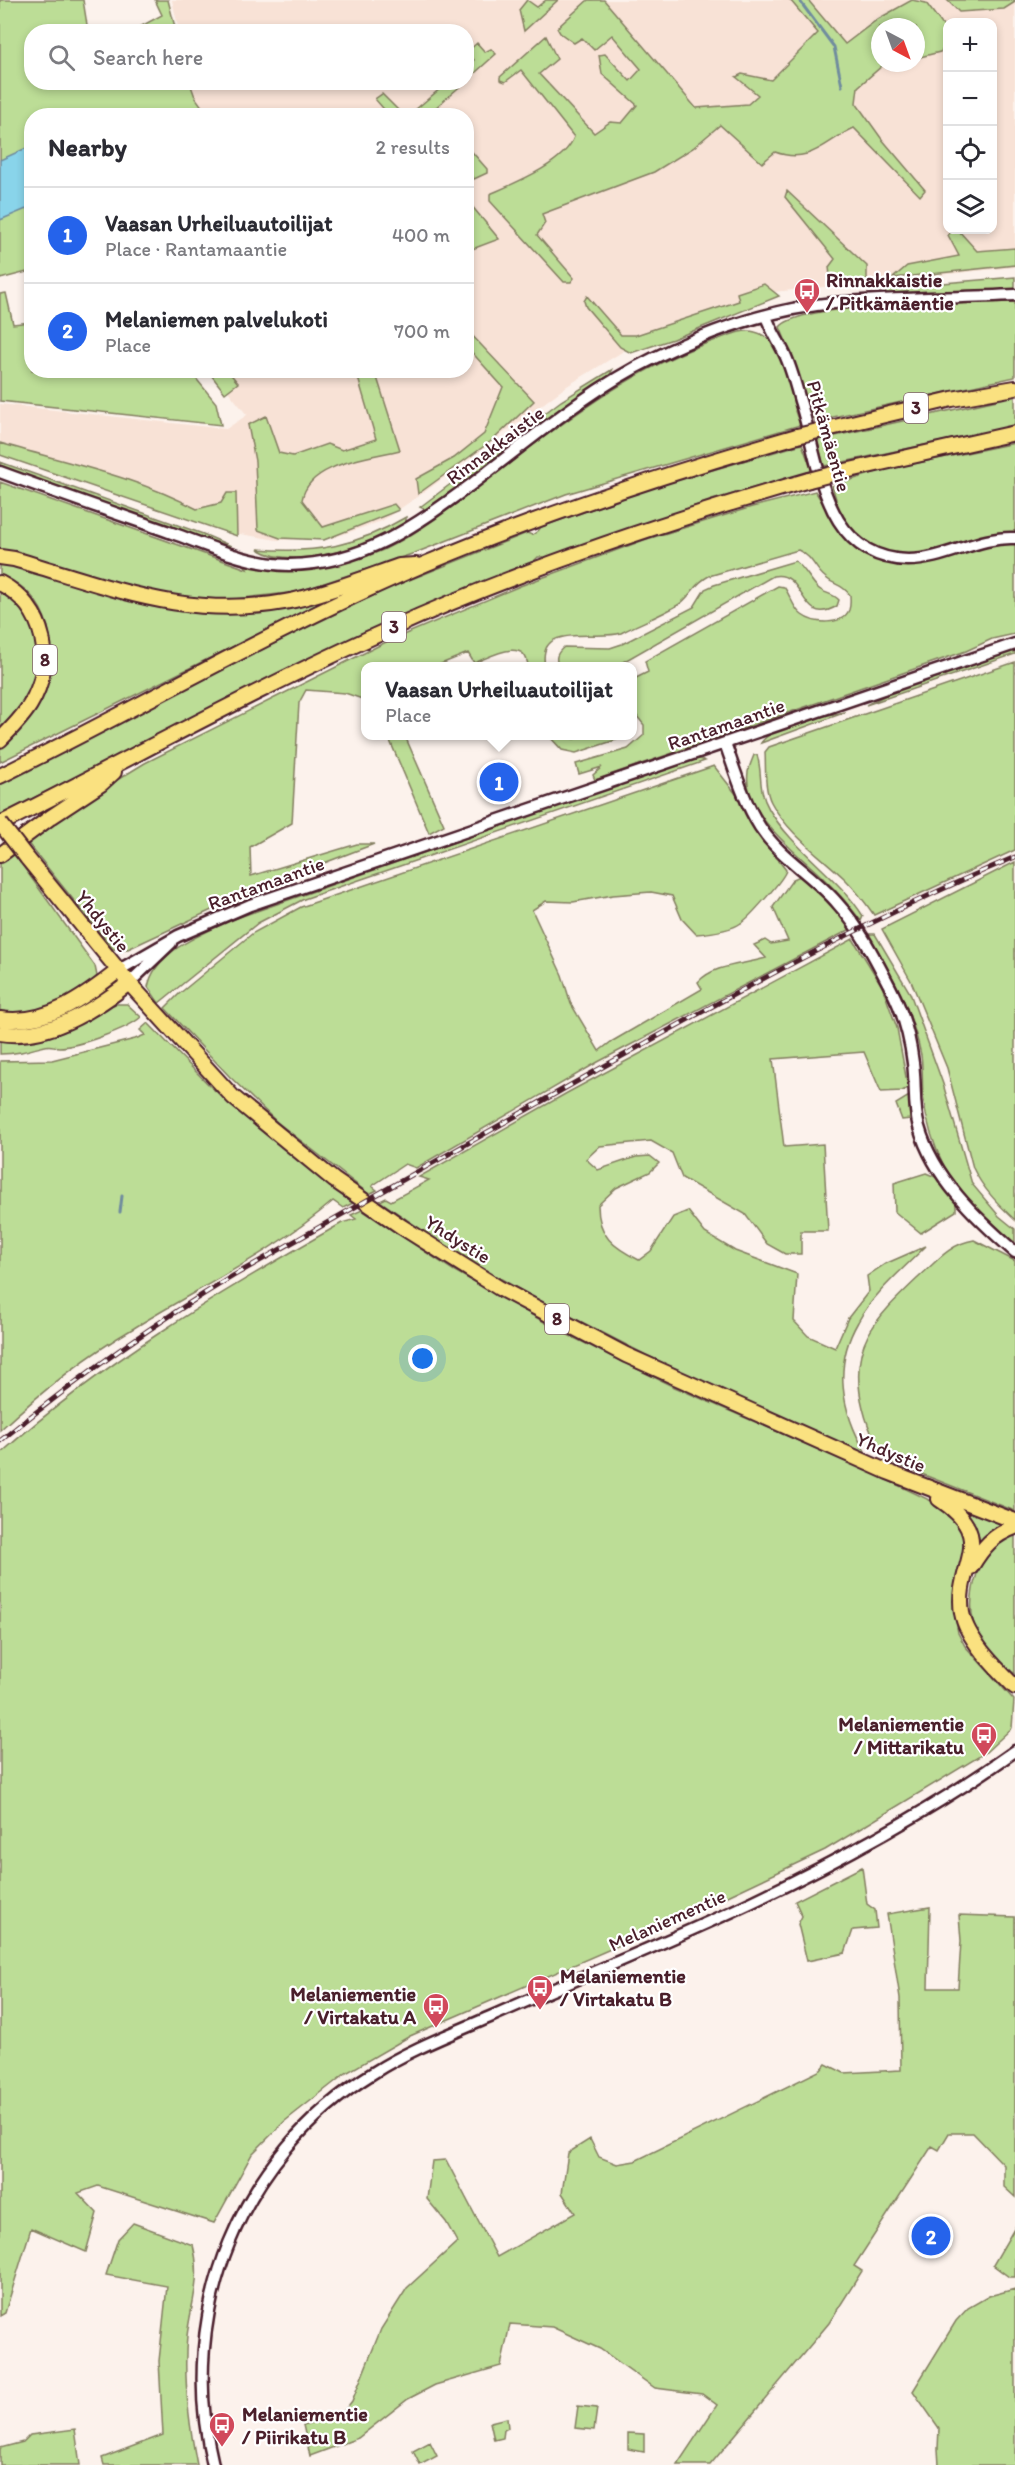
<!DOCTYPE html>
<meta charset="utf-8">
<style>
:root{--surface:#fff;--page:#f2f2f3;--text:#2b2b33;--muted:#7c7c81;--line:#e1e1e2;--accent:#2563eb}
body{margin:0;font-family:Itim,sans-serif;background:var(--page);color:var(--text)}
.controls{position:absolute;right:18px;top:18px;display:grid;overflow:hidden;border-radius:12px;box-shadow:0 3px 9px #0003}
.controls button{width:54px;height:54px;display:grid;place-items:center;padding:0;border:0;border-bottom:2px solid var(--line);background:var(--surface);color:var(--text);font:30px sans-serif}
.compass{position:absolute;left:871px;top:18px;width:54px;height:54px;border-radius:50%;background:var(--surface);box-shadow:0 3px 9px #0003;rotate:139deg}
.you{position:absolute;left:423px;top:1359px;width:21px;height:21px;margin:-15px;border:4px solid #fff;border-radius:50%;background:#1a73e8;box-shadow:0 0 0 9px #1a73e833}
.badge{display:grid;place-items:center;width:39px;height:39px;border-radius:50%;background:var(--accent);color:#fff;font-size:20px;font-weight:700}
.pin{position:absolute;translate:-50% -50%;border:3px solid #fff;box-shadow:0 2px 6px #0006}
.popup{position:absolute;left:361px;top:662px;width:276px;height:78px;box-sizing:border-box;display:grid;place-content:center;border-radius:12px;background:var(--surface);filter:drop-shadow(0 2px 4px #0005);font-size:20px;white-space:nowrap;color:var(--muted)}
.popup b{font-size:22px;color:var(--text)}
.popup::after{content:'';position:absolute;left:50%;top:100%;margin-left:-12px;border:12px solid transparent;border-top-color:var(--surface)}
.list{margin:0;padding:0;list-style:none}
h2{display:flex;justify-content:space-between;align-items:center;height:78px;margin:0;padding:0 24px;font-size:26px}
h2 small{font-size:20px;font-weight:400;color:var(--muted)}
.list li{display:grid;grid-template-columns:39px 1fr auto;gap:18px;align-items:center;box-sizing:border-box;height:96px;padding:0 24px;border-top:2px solid var(--line)}
.list b{display:block;font-size:22px;white-space:nowrap}
.list p{margin:0;font-size:20px;white-space:nowrap;color:var(--muted)}
.list em{font-size:20px;font-style:normal;color:var(--muted)}
.icon{flex:none;width:33px;height:33px;fill:none;stroke:currentColor;stroke-width:2;stroke-linecap:round;stroke-linejoin:round}
.map{position:relative;flex:none;width:1015px;height:2465px;overflow:hidden}
.search{position:absolute;background:var(--surface);box-shadow:0 3px 9px #0003;left:24px;top:24px;width:450px;height:66px;display:flex;align-items:center;gap:15px;box-sizing:border-box;padding:0 21px;border-radius:24px;color:var(--muted);font-size:22px}
.panel{position:absolute;background:var(--surface);box-shadow:0 3px 9px #0003;left:24px;top:108px;width:450px;height:270px;border-radius:24px}
.map>svg:first-child{display:block}
.built{fill:#f8e2d6;fill-rule:evenodd}
.green{fill:#bcdd96;stroke:#837e60;stroke-width:1.5}
.water{fill:#89d4ea;stroke:#708c9e;stroke-width:1.5}
.lines{fill:none;stroke-linecap:round;stroke-linejoin:round}
.stream{stroke:#708c9e;stroke-width:3}
.secondary-casing{stroke:#4a1f2b;stroke-width:15}
.highway-casing{stroke:#4a1f2b;stroke-width:18}
.secondary{stroke:#fff;stroke-width:10}
.highway{stroke:#fae180;stroke-width:14}
.rail-casing{stroke:#4a1f2b;stroke-width:5}
.rail{stroke:#fff;stroke-width:3;stroke-dasharray:9;stroke-linecap:butt}
.highway-bridge-casing{stroke:#4a1f2b;stroke-width:18;stroke-linecap:butt}
.highway-bridge{stroke:#fae180;stroke-width:14}
.labels{text-anchor:middle;stroke-width:4.5;stroke-linejoin:round;paint-order:stroke}
.shield{fill:#fff;stroke:#80626b;stroke-width:1.5}
.shield-label{font-size:18px;font-weight:bold;fill:#4a1f2b}
.poi-label{font-size:20px;font-weight:bold;fill:#4a1f2b;stroke:#fff;text-anchor:start}
.street-label{font-size:20px;fill:#4a1f2b;stroke:#fff}
</style>
<div class="map">
<svg width="1015" height="2465" viewBox="0 0 1015 2465">
<rect width="100%" height="100%" fill="#fcf2ec"/>
<filter id="ink" filterUnits="userSpaceOnUse"><feTurbulence type="fractalNoise" baseFrequency=".0167" numOctaves="2"/><feDisplacementMap in="SourceGraphic" scale="12" xChannelSelector="R" yChannelSelector="G"/><feConvolveMatrix kernelMatrix="1 2 1 2 8 2 1 2 1" color-interpolation-filters="sRGB"/></filter>
<g filter="url(#ink)">
<!-- built -->
<path class="built" d="M172 0H1015V267L764 293 648 336 567 386 426 491 382 521 329 539 277 540 228 532 0 448V404L226 429 247 415 212 371 466 370V116L196 115 189 83 466 82V32L179 31ZM948 22H992V230H948ZM880 27H916V63H880Z"/>
<!-- green -->
<path class="green" d="M0 0H83L88 31 32 32V82L190 83 195 97 208 115 99 116 98 113V116H32L31 271 0 279Z
M155 0H168L176 31H117L138 28 162 15Z
M527 0 537 7 546 0H558L524 31 519 10Z
M588 0H604L696 108 748 104 758 95 736 77 742 74 771 80 818 33 790 0H808L845 44 878 19 912 0 926 3 947 31V50L945 48 940 52 916 58V27H880V63H895L882 66 858 87 856 103 881 138 925 190 920 196 854 128C825 141 811 165 775 152L762 163 720 125 693 148 654 172 542 214 545 223 537 235 574 278 571 282H564L490 201V194C515 183 564 164 574 137L521 70 505 82 500 80V77L546 36 557 59 539 74 594 133 610 122 622 123 637 105 602 74 599 55 605 54 630 81 641 69 612 35 594 50 582 38 574 43 560 33 557 28Z
M947 0H1015V2L1004 9 959 12Z
M477 43 485 52 491 49 496 54 467 80V66L474 60 467 52Z
M448 82 464 83 427 115H420L415 110Z
M382 94 403 115H389L375 99Z
M466 145 487 169V173L474 179 467 171Z
M787 191 867 266V281L831 284 829 267 835 259 785 197Z
M466 199 499 239 467 251H466Z
M954 230H958L977 251 1015 248V265L893 278 907 266 959 256 948 235Z
M1015 277V290L889 295 884 293 883 288Z
M764 284 779 296 673 339 631 353 620 347 586 307 584 301 587 296 621 335H636L739 301 737 293Z
M6 293 13 324 31 322 32 370 190 371 216 403 221 425 0 401V294Z
M1015 302V377L815 421 810 407 795 411 800 425 566 494 415 553 297 592 217 601 162 594 109 582 35 558 0 552V482L247 569 244 564C294 568 335 571 383 550 421 532 455 505 488 479 560 425 630 369 716 340 728 336 743 328 755 332 774 337 778 353 785 369L795 364 780 327C800 301 975 303 1015 302Z
M467 330 534 401 494 439 418 494 416 479 454 458 484 434 503 387 467 347Z
M613 369 609 376 597 387 507 451 430 509 426 510 420 507 561 401Z
M208 371H228L238 383 225 393Z
M356 371H375L400 450C369 458 308 463 302 500L323 527 394 504 399 510 324 540 280 538 258 530 255 461 248 425 266 416 279 453 293 456 327 444 342 450 376 439Z
M1015 396V426L824 466 817 440Z
M0 443C67 463 135 476 197 509L221 503 227 493H236L237 536 0 455Z
M1015 443V634L992 639 966 651 595 780 593 775 602 767 579 774 576 764 628 749 644 735V725L633 711 632 680 648 672 645 661 778 586 784 587C791 596 793 609 802 615 814 624 842 626 849 610 851 605 850 600 850 595 841 583 835 586 826 578 814 569 814 557 798 550L709 576C693 584 691 597 678 605 660 616 640 623 621 633 598 641 536 621 545 666H528C525 636 490 657 474 663L468 653 436 666H366L365 700 345 693 306 690 299 703 292 823 250 847 251 876 357 844H374L261 887 128 949H113L26 841 76 805 145 763 384 643 520 586 644 540 752 507 815 491 822 502 836 499 832 486 883 470Z
M802 444 812 471 712 500 547 557H538L534 561 401 616 307 660 0 815V783L271 645 389 588 527 533 532 535 538 531 541 527 661 485Z
M0 462 203 534 231 546 217 543 0 466Z
M406 517V522C374 545 295 572 258 549 315 554 357 546 406 517Z
M795 561C805 568 809 579 818 588 824 594 833 593 839 600L837 606C799 629 806 569 773 576L616 666H558C555 657 557 653 564 647L610 648 622 644 694 607 705 589 714 585Z
M0 562 148 606 216 613 258 611 324 600 337 595 0 762V748C16 734 31 718 40 698 62 652 52 595 0 575Z
M0 589C31 608 47 646 35 682 29 700 12 716 0 731Z
M1015 648V654L866 705 896 690Z
M1015 662V850L874 915C865 902 856 890 845 879 821 856 787 833 771 802 764 788 766 768 765 752L769 747Z
M846 712 761 743C772 725 826 715 846 712Z
M388 736H405L444 825 429 833Z
M549 736H565L574 739 583 736H628L576 753 562 750Z
M754 755H757C763 773 757 789 769 809 792 849 837 875 863 916L861 921C850 906 838 892 824 879 798 853 742 815 748 772 749 767 752 760 754 755Z
M700 759 705 761 304 899 258 923 159 1003 148 987C155 950 202 935 231 920L689 760Z
M714 766 736 794 757 833 786 870C785 878 749 918 741 923 730 931 709 933 696 934L682 919 672 896 651 892 613 895 573 902 546 901 532 910 562 975 571 1004 599 1051 611 1042 702 989 698 982C714 964 744 965 766 958L754 945 765 940 771 944 788 941 773 907 793 879 800 876C820 888 836 909 850 926L849 930 598 1062 416 1168 405 1164 372 1186 377 1190 369 1194 277 1122 230 1077 165 1008 179 994 253 933 301 907Z
M12 851 95 966 97 976 85 990 51 1006 16 1017 0 1013V861Z
M1015 862V1220C998 1204 983 1189 973 1168L947 1068 911 981 882 929Z
M869 934H875L910 993 943 1084 972 1184 999 1216 1015 1229V1243C990 1220 960 1196 944 1166 933 1144 926 1121 923 1096 922 1083 923 1068 921 1055 912 1010 891 973 869 934Z
M853 939 882 986 897 1028 908 1088 902 1091 881 1092 864 1052 773 1059 784 1147 823 1144 828 1231H801V1254H785L767 1244 745 1214 682 1178 672 1153 651 1141 600 1146 586 1159 598 1170 636 1157 650 1156 659 1163 650 1172 616 1188 598 1205C598 1236 613 1247 639 1260L651 1251 673 1217 688 1211 705 1233 735 1251 797 1274 794 1321 808 1336 835 1348 848 1318 869 1291 867 1276 885 1264 926 1246C903 1269 874 1293 858 1322 833 1365 841 1411 866 1453L760 1409 646 1355 531 1296 451 1250 380 1201 386 1198 391 1201 429 1180 419 1177 567 1093Z
M116 1004H127L141 1017C128 1029 77 1047 59 1047 54 1047 51 1044 45 1046 30 1050 17 1054 0 1054V1039Z
M148 1023 213 1089 353 1203 343 1208 333 1201C274 1252 200 1287 134 1328 86 1356 41 1392 0 1430V1061L52 1060 135 1039 145 1035 140 1030Z
M909 1096 910 1119 902 1120 896 1104Z
M926 1173 938 1178 956 1201V1211L921 1233 895 1212 894 1183Z
M362 1210 453 1270 560 1331 670 1385 870 1472 940 1505 960 1526 966 1544 955 1591 954 1610 958 1633 965 1646 1014 1700 1012 1728 985 1753 825 1850 675 1921 410 2036 346 2073 285 2121 252 2154 214 2223 98 2186 78 2193 97 2213 86 2252 31 2228 5 2313 0 2316V1454C103 1362 222 1291 342 1223L356 1219 351 1215Z
M974 1240 1015 1261V1511L894 1463C877 1449 868 1429 863 1408 847 1345 875 1319 918 1278 936 1262 949 1244 974 1240Z
M962 1508 1000 1521V1525L976 1552 972 1525Z
M1015 1534V1674C1001 1662 985 1649 977 1632 962 1602 979 1540 1015 1534Z
M862 1867 867 1904 875 1910 877 1928 853 1930 845 1953 807 1961 798 1924 802 1916 795 1901Z
M930 1907 928 1988H958L961 1941 959 1915 1015 1917V2197L1004 2187V2165L973 2133H949L939 2150 932 2146 854 2266 862 2271 829 2323 710 2465H677L717 2405 702 2394 655 2388 600 2349 552 2327 510 2324 501 2366 435 2385 408 2399 358 2438 310 2456 303 2425 341 2415 352 2401 381 2329 407 2288 457 2242 446 2222 427 2199 432 2161 446 2160 497 2257 575 2213 562 2193 568 2153 590 2139 599 2157 617 2164 635 2161 821 2070 826 2064 844 2073 901 2070 900 1998 887 1914Z
M133 2223 193 2245C202 2279 191 2303 187 2336 183 2378 189 2424 197 2465H104L102 2458 163 2435 159 2361 167 2286 106 2275 118 2239Z
M1015 2227V2277H1009L993 2265Z
M1015 2289V2465H939L938 2449 939 2428 913 2391 956 2321 968 2308 989 2296Z
M578 2406 597 2408 594 2430 575 2428Z
M507 2418 508 2428 504 2430 503 2438 494 2440 490 2422Z
M75 2429 80 2465H0V2448L23 2442 30 2435Z
M628 2433 644 2434V2452L628 2449Z
M430 2442 437 2456 420 2465 413 2451Z"/>
<!-- water -->
<path class="water" d="M31 146V207L0 220V160Z"/>
<g class="lines">
<!-- stream -->
<path class="stream" d="M799 0 834 47 842 86
M120 1212 122 1196"/>
<!-- secondary casing -->
<g class="secondary-casing">
<path id="secondary" d="M766 316C771 331 780 343 786 357 792 371 796 386 800 401 820 462 822 558 908 560 945 560 978 536 1015 538
M0 472C57 493 115 513 172 533 209 546 250 565 289 565 363 564 415 526 472 484 530 440 588 390 654 358 709 331 771 309 833 303 893 298 954 298 1015 295
M725 743C735 771 744 802 760 827 780 858 815 876 838 904 860 928 876 960 891 989 903 1012 910 1038 913 1063 916 1084 913 1107 919 1127 933 1177 976 1218 1015 1252
M119 970 178 936 250 905 1015 644
M129 983 171 943
M213 2465C176 2313 240 2155 373 2073 409 2050 451 2034 490 2017 571 1981 653 1948 733 1911 827 1867 931 1811 1015 1751"/>
</g>
<!-- highway casing -->
<g class="highway-casing">
<path id="highway" d="M818 431 952 399 1015 388
M832 474 1015 433
M0 557 14 559C111 587 191 622 295 600 330 592 365 578 399 566L416 565
M0 583C46 607 56 662 30 705 22 718 11 729 0 740
M0 776C142 706 279 626 425 564 546 513 671 472 797 436
M0 824C130 759 257 688 390 629 525 568 666 521 809 480
M0 855 51 817 101 784 114 772
M27 858 129 983 233 1097 334 1180 402 1227 499 1288 626 1355 888 1472 1015 1521
M0 1019C46 1026 85 997 119 970
M0 1033C46 1041 94 1010 129 983
M939 1499C1000 1539 954 1564 962 1613 967 1640 997 1669 1015 1687
M971 1567C983 1547 993 1535 1015 1527"/>
</g>
<!-- secondary -->
<use href="#secondary" class="secondary"/>
<!-- highway -->
<use href="#highway" class="highway"/>
<!-- rail casing -->
<g class="rail-casing">
<path id="rail" d="M0 1441C74 1381 151 1325 233 1276 342 1214 451 1153 560 1091 707 1008 859 923 1015 857"/>
</g>
<!-- rail -->
<use href="#rail" class="rail"/>
<!-- highway-bridge casing -->
<g class="highway-bridge-casing">
<path id="highway-bridge" d="M797 436 818 431
M809 480 832 474
M0 823 27 858"/>
</g>
<!-- highway-bridge -->
<use href="#highway-bridge" class="highway-bridge"/>
</g>
</g>
<!-- icons -->
<defs>
<g id="bus-pin" transform="scale(1.35)"><path d="M0 17L-7.5 6A9.5 9.5 0 1 1 7.5 6Z" fill="#d1495b" stroke="#fff"/><path d="M-5-6H5V4H4V6H2V4H-2V6H-4V4H-5ZM-3.5-4V0h7V-4ZM-3.5 1.2v1.5H-2V1.2ZM2 1.2v1.5H3.5V1.2Z" fill="#fff"/></g>
</defs>
<g fill-rule="evenodd">
<use href="#bus-pin" x="807" y="291"/>
<use href="#bus-pin" x="984" y="1735"/>
<use href="#bus-pin" x="540" y="1988"/>
<use href="#bus-pin" x="436" y="2006"/>
<use href="#bus-pin" x="222" y="2425"/>
</g>
<g class="labels">
<!-- shield labels -->
<g class="shield">
<rect x="904" y="393" width="24" height="30" rx="4.5"/>
<rect x="382" y="612" width="24" height="30" rx="4.5"/>
<rect x="33" y="645" width="24" height="30" rx="4.5"/>
<rect x="545" y="1304" width="24" height="30" rx="4.5"/>
</g>
<g class="shield-label">
<text x="916" y="414">3</text>
<text x="394" y="633">3</text>
<text x="45" y="666">8</text>
<text x="557" y="1325">8</text>
</g>
<!-- poi labels -->
<g class="poi-label">
<text x="826" y="287">Rinnakkaistie<tspan x="826" dy="23">/ Pitkämäentie</tspan></text>
<text x="964" y="1731" text-anchor="end">Melaniementie<tspan x="964" dy="23">/ Mittarikatu</tspan></text>
<text x="560" y="1983">Melaniementie<tspan x="560" dy="23">/ Virtakatu B</tspan></text>
<text x="416" y="2001" text-anchor="end">Melaniementie<tspan x="416" dy="23">/ Virtakatu A</tspan></text>
<text x="242" y="2421">Melaniementie<tspan x="242" dy="23">/ Piirikatu B</tspan></text>
</g>
<!-- street labels -->
<g class="street-label">
<text transform="translate(829 436) rotate(74)" y="7">Pitkämäentie</text>
<text transform="translate(495 445) rotate(-37)" y="7">Rinnakkaistie</text>
<text transform="translate(726 724) rotate(-19)" y="7">Rantamaantie</text>
<text transform="translate(266 883) rotate(-20)" y="7">Rantamaantie</text>
<text transform="translate(103 921) rotate(51)" y="7">Yhdystie</text>
<text transform="translate(458 1239) rotate(32)" y="7">Yhdystie</text>
<text transform="translate(891 1452) rotate(23)" y="7">Yhdystie</text>
<text transform="translate(667 1920) rotate(-24)" y="7">Melaniementie</text>
</g>
</g>
</svg>
<div class="controls">
<button>+</button>
<button>−</button>
<button><svg class="icon" aria-label="locate" viewBox="0 0 24 24"><circle cx="12" cy="12" r="6"/><path d="M12 2v4M12 18v4M2 12h4M18 12h4"/></svg></button>
<button><svg class="icon" aria-label="layers" viewBox="0 0 24 24"><path d="M12 4l9 5-9 5-9-5zM3 14l9 5 9-5"/></svg></button>
</div>
<svg class="compass" viewBox="-18 -18 36 36"><path d="M0-13l5 13h-10z" fill="#e53935"/><path d="M0 13l5-13h-10z" fill="#7c7c81"/></svg>
<div class="you"></div>
<div class="pin badge" style="left:499px;top:782px">1</div>
<div class="popup"><b>Vaasan Urheiluautoilijat</b>Place</div>
<div class="pin badge" style="left:931px;top:2236px">2</div>
<div class="search"><svg class="icon" aria-label="search" viewBox="0 0 24 24"><circle cx="10" cy="10" r="6"/><path d="M15 15l6 6"/></svg>Search here</div>
<section class="panel">
<h2>Nearby<small>2 results</small></h2>
<ul class="list">
<li><span class="badge">1</span><div><b>Vaasan Urheiluautoilijat</b><p>Place · Rantamaantie</p></div><em>400 m</em></li>
<li><span class="badge">2</span><div><b>Melaniemen palvelukoti</b><p>Place</p></div><em>700 m</em></li>
</ul>
</section>
</div>
